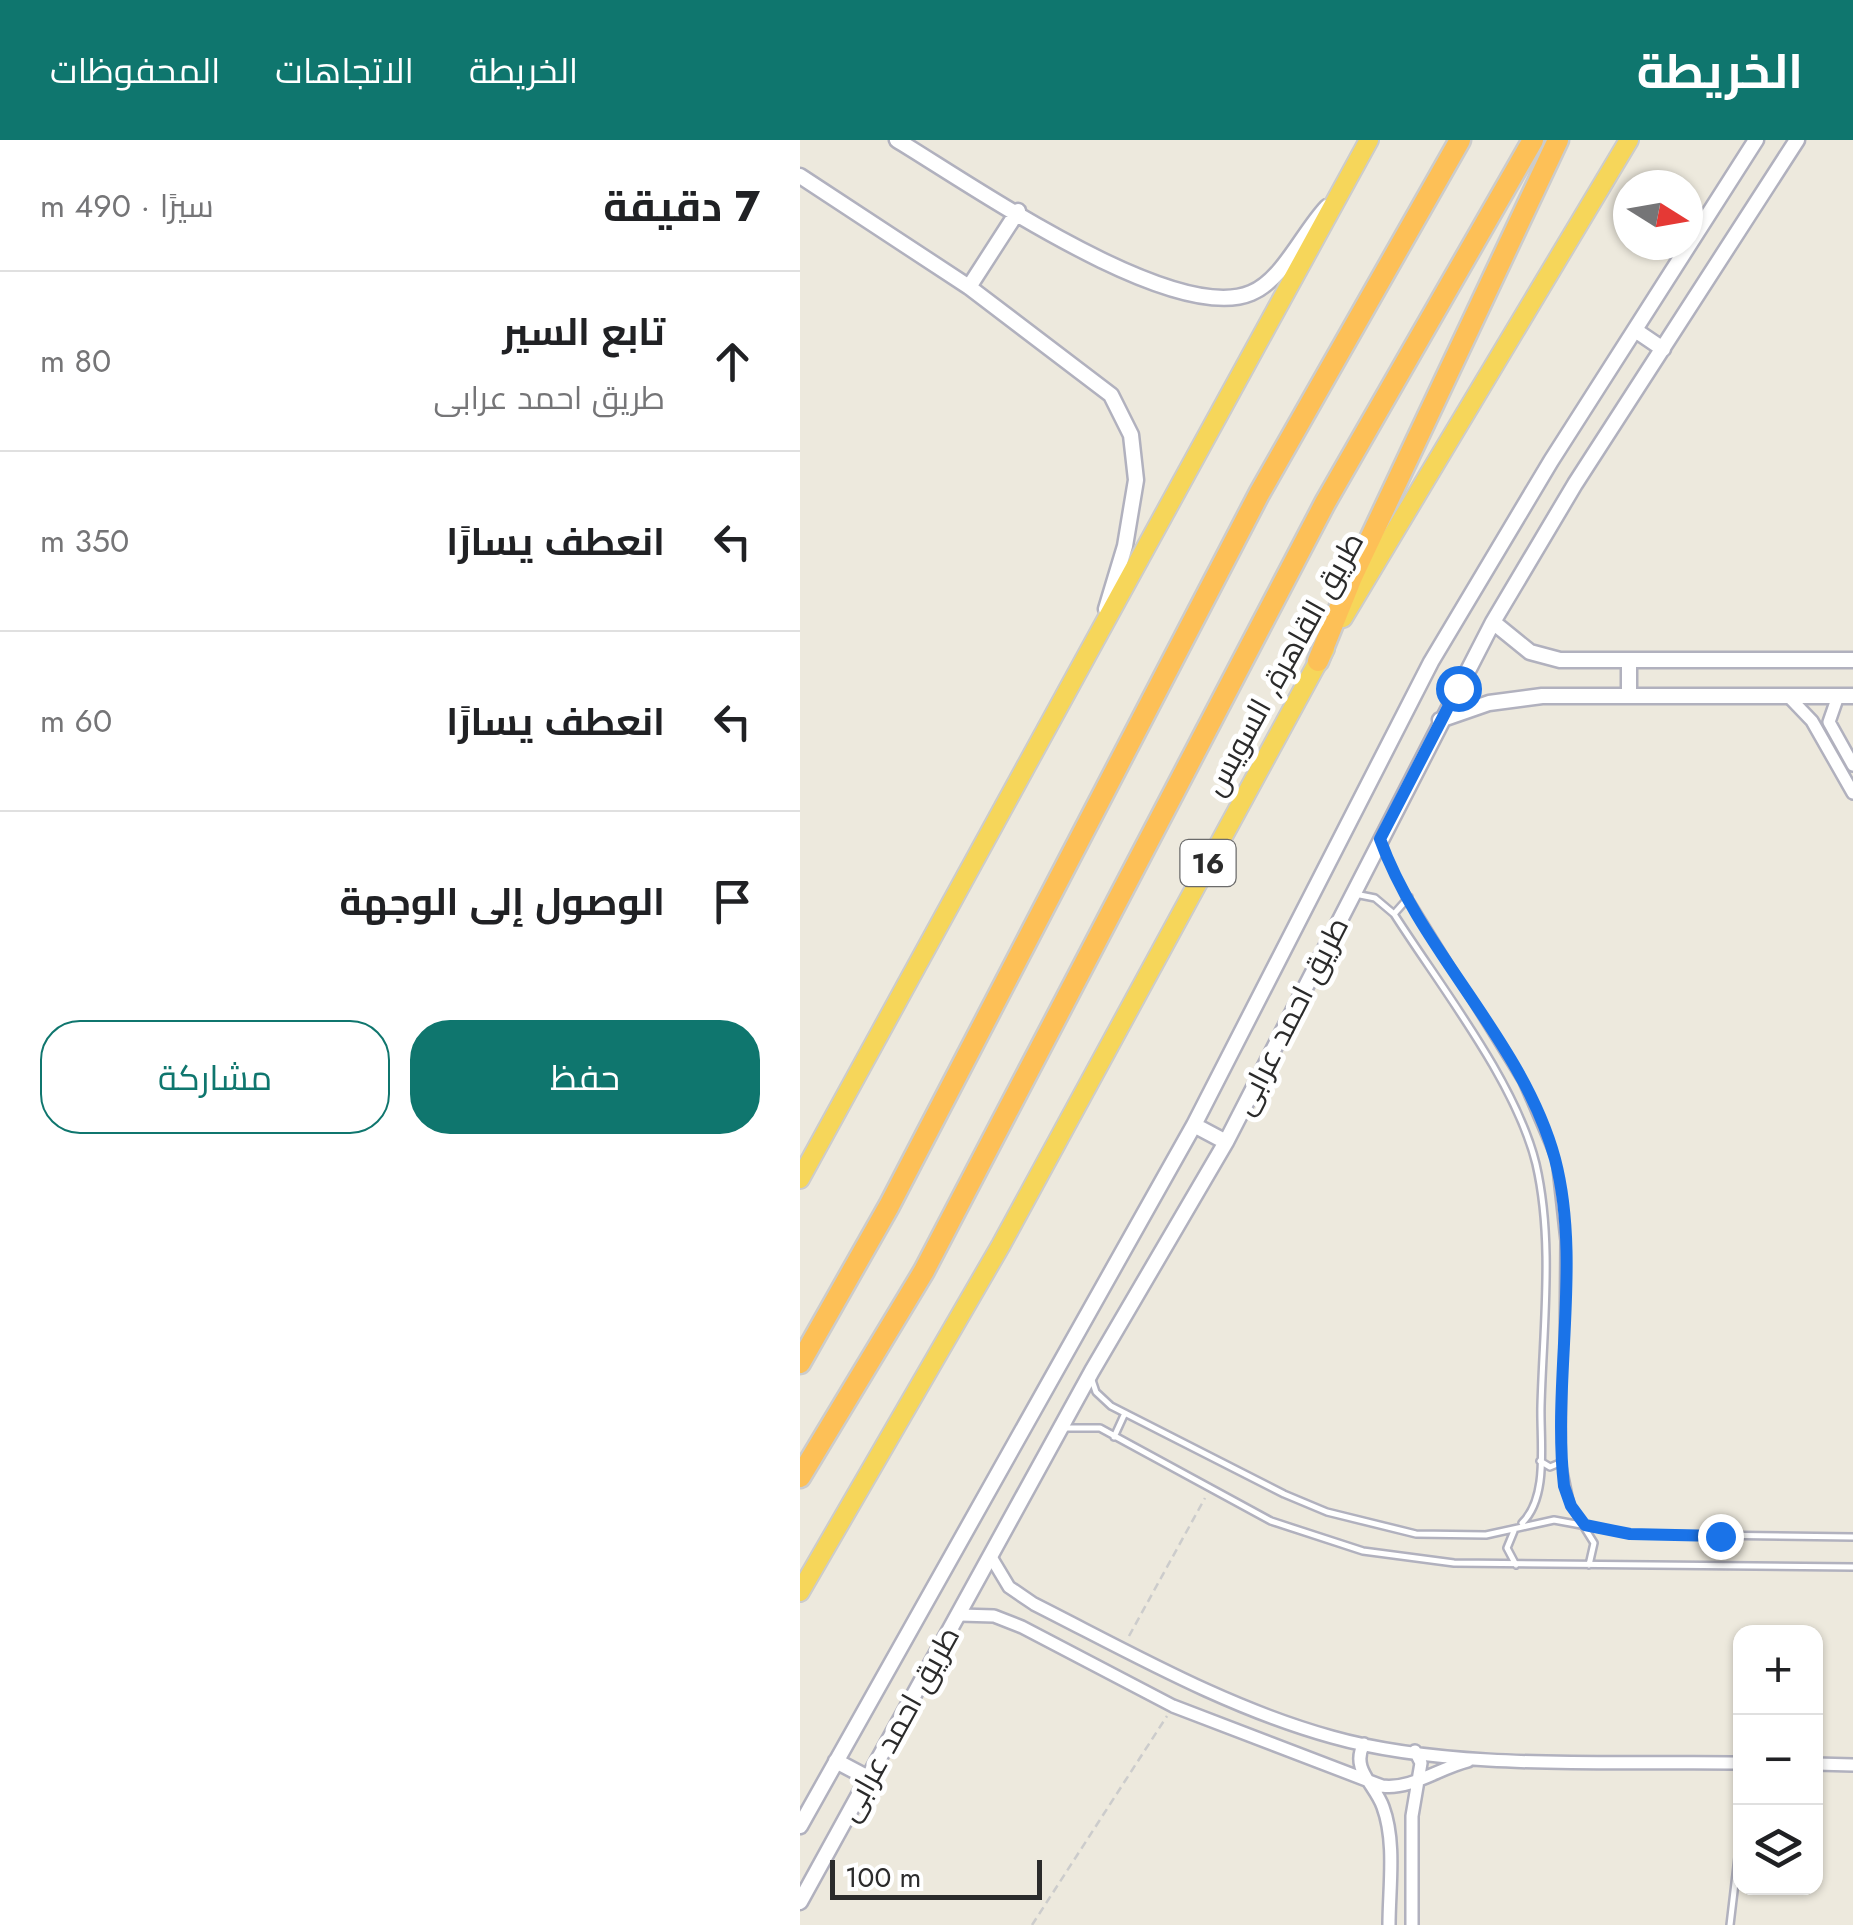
<!DOCTYPE html>
<html lang="ar">
<meta charset="utf-8">
<style>
:root{--surface:#fff;--page:#f6f6f6;--text:#202124;--muted:#757577;--line:#e0e0e0;--accent:#0f766e}
body{margin:0;font-family:Jost,Cairo,sans-serif;background:var(--page);color:var(--text);direction:rtl}
.controls{position:absolute;right:30px;bottom:30px;display:grid;overflow:hidden;border-radius:20px;box-shadow:0 2px 8px #0004}
.controls button{width:90px;height:90px;display:grid;place-items:center;padding:0;border:0;border-bottom:2px solid var(--line);background:var(--surface);color:var(--text);font:50px sans-serif}
.compass{position:absolute;left:813px;top:30px;width:90px;height:90px;border-radius:50%;background:var(--surface);box-shadow:0 2px 8px #0004;rotate:101deg}
.scale{position:absolute;left:30px;bottom:25px;width:212px;box-sizing:border-box;padding-left:10px;border:5px solid #2b2b2b;border-top:0;font-size:28px;line-height:35px;white-space:nowrap;color:#2b2b2b;-webkit-text-stroke:8px #fff;paint-order:stroke}
.stop{position:absolute;width:30px;height:30px;margin:-22px;border:8px solid #1a73e8;border-radius:50%;background:#fff}
.stop.end{background:#1a73e8;border-color:#fff;box-shadow:0 2px 10px #0008}
.list{margin:0;padding:0;list-style:none}
h2{display:flex;justify-content:space-between;align-items:center;height:130px;margin:0;padding:0 40px;font-size:42px}
h2 small{font-size:32px;font-weight:400;color:var(--muted)}
.list li{display:grid;grid-template-columns:65px 1fr auto;gap:30px;align-items:center;box-sizing:border-box;height:180px;padding:0 40px;border-top:2px solid var(--line)}
.list b{display:block;font-size:38px;white-space:nowrap}
.list p{margin:0;font-size:32px;white-space:nowrap;color:var(--muted)}
.list em{font-size:32px;font-style:normal;color:var(--muted)}
.actions{display:flex;gap:20px;padding:30px 40px}
.actions a{flex:1;padding:22px 0;border:2px solid var(--accent);border-radius:40px;text-align:center;font-size:35px;color:var(--accent)}
.actions .main{background:var(--accent);color:#fff}
.icon{flex:none;width:55px;height:55px;fill:none;stroke:currentColor;stroke-width:2;stroke-linecap:round;stroke-linejoin:round}
.map{position:relative;flex:none;width:1053px;height:1785px;overflow:hidden;direction:ltr}
header{display:flex;align-items:center;gap:60px;box-sizing:border-box;height:140px;padding:0 50px;background:var(--accent);color:#fff}
header strong{font-size:48px}
nav{display:flex;gap:55px;margin-inline-start:auto;font-size:35px}
main{display:flex}
aside{flex:1;background:var(--surface)}
.map>svg:first-child{display:block}
.lines{fill:none;stroke-linecap:round;stroke-linejoin:round}
.service-casing{stroke:#b1b1be;stroke-width:10}
.minor-casing{stroke:#b1b1be;stroke-width:16}
.tertiary-casing{stroke:#b1b1be;stroke-width:19}
.trunk-casing{stroke:#ccc;stroke-width:22}
.motorway-casing{stroke:#ccc;stroke-width:25}
.path{stroke:#ccc;stroke-width:2.5;stroke-dasharray:8 5;stroke-linecap:butt}
.service{stroke:#fff;stroke-width:5}
.minor{stroke:#fff;stroke-width:11}
.tertiary{stroke:#fff;stroke-width:14}
.trunk{stroke:#f6d65a;stroke-width:18}
.motorway{stroke:#fdc057;stroke-width:20}
.route{stroke:#1a73e8;stroke-width:12}
.labels{text-anchor:middle;stroke-width:10;stroke-linejoin:round;paint-order:stroke}
.shield{fill:#fff;stroke:#6b6b6b;stroke-width:2.5}
.shield-label{font-size:28px;font-weight:bold;fill:#2b2b2b}
.street-label{font-size:30px;fill:#2b2b2b;stroke:#fff}
</style>
<header>
<strong>الخريطة</strong>
<nav><a>الخريطة</a><a>الاتجاهات</a><a>المحفوظات</a></nav>
</header>
<main>
<div class="map">
<svg width="1053" height="1785" viewBox="0 0 1053 1785">
<rect width="100%" height="100%" fill="#ede9dd"/>
<g class="lines">
<!-- service casing -->
<g class="service-casing">
<path id="service" d="M582 704 597 739 722 942 755 1019 764 1101 762 1322 771 1366 794 1403 789 1425
M555 754 575 758 594 774C640 846 716 942 736 1024 754 1102 743 1187 741 1266 740 1302 749 1357 722 1383
M594 774 609 757
M292 1240 296 1252 311 1266 484 1354 527 1372 616 1394 686 1395 754 1380 830 1394 1053 1397
M266 1288H300L471 1381 563 1411 654 1423 1053 1427
M314 1297 325 1273
M740 1321 750 1327 762 1322
M714 1391 707 1408 716 1425
M930 1785 941 1692"/>
</g>
<!-- minor casing -->
<g class="minor-casing">
<path id="minor" d="M1038 556 1029 582 1053 625
M989 557 1012 581 1053 653
M191 1417 209 1447 234 1464C331 1513 427 1568 532 1597 652 1631 815 1621 941 1623
M160 1475 194 1476 222 1487 373 1566 582 1646C611 1650 639 1628 668 1621
M564 1604C550 1629 575 1644 583 1667 596 1702 589 1748 589 1785
M1016 1624 1053 1625
M612 1785V1676L621 1623 615 1611"/>
</g>
<!-- tertiary casing -->
<g class="tertiary-casing">
<path id="tertiary" d="M97 0C167 42 373 186 451 153 483 140 503 92 527 67
M0 36 169 147 311 255 331 295 336 340 325 406 306 469
M169 147 218 71
M835 190 863 209
M693 482 730 512 760 520H1053
M829 520V554
M640 580 689 563 742 556H1053
M394 985 426 1002
M36 1621 68 1638
M0 1686 394 985 631 522 751 321 956 0
M0 1762 292 1231 426 1002 693 482 775 344 997 0"/>
</g>
<!-- trunk casing -->
<g class="trunk-casing">
<path id="trunk" d="M543 478 829 0
M0 1039 569 0
M0 1452 201 1105 525 509"/>
</g>
<!-- motorway casing -->
<g class="motorway-casing">
<path id="motorway" d="M518 521 552 437 758 0
M0 1223 89 1066 459 354 660 0
M0 1337 124 1131 525 363 733 0"/>
</g>
<!-- path -->
<path class="path" d="M329 1496 405 1358
M232 1785 367 1576"/>
<!-- service -->
<use href="#service" class="service"/>
<!-- minor -->
<use href="#minor" class="minor"/>
<!-- tertiary -->
<use href="#tertiary" class="tertiary"/>
<!-- trunk -->
<use href="#trunk" class="trunk"/>
<!-- motorway -->
<use href="#motorway" class="motorway"/>
</g>
<g class="lines">
<!-- route -->
<path class="route" d="M658 548 580 699C621 813 723 901 755 1019 782 1122 752 1241 764 1346L771 1366 785 1385 830 1394 920 1396"/>
</g>
<g class="labels">
<!-- shield labels -->
<rect class="shield" x="380.5" y="700" width="55" height="46" rx="8"/>
<g class="shield-label">
<text x="408" y="733">16</text>
</g>
<!-- street labels -->
<g class="street-label">
<text transform="translate(484 524) rotate(-61)" y="10">طريق القاهرة, السويس</text>
<text transform="translate(491 876) rotate(-63)" y="10">طريق احمد عرابى</text>
<text transform="translate(99 1584) rotate(-61)" y="10">طريق احمد عرابى</text>
</g>
</g>
</svg>
<div class="controls">
<button>+</button>
<button>−</button>
<button><svg class="icon" aria-label="layers" viewBox="0 0 24 24"><path d="M12 4l9 5-9 5-9-5zM3 14l9 5 9-5"/></svg></button>
</div>
<svg class="compass" viewBox="-18 -18 36 36"><path d="M0-13l5 13h-10z" fill="#e53935"/><path d="M0 13l5-13h-10z" fill="#757577"/></svg>
<div class="scale">100 m</div>
<div class="stop" style="left:658px;top:548px"></div>
<div class="stop end" style="left:920px;top:1396px"></div>
</div>
<aside>
<h2>7 دقيقة<small>سيرًا · 490 m</small></h2>
<ul class="list">
<li><svg class="icon" aria-label="ahead" viewBox="0 0 24 24"><path d="M12 20V5M6 11l6-6 6 6"/></svg><div><b>تابع السير</b><p>طريق احمد عرابى</p></div><em>80 m</em></li>
<li><svg class="icon" aria-label="left" viewBox="0 0 24 24"><path d="M17 20v-9H6M10 6l-5 5 5 5"/></svg><div><b>انعطف يسارًا</b></div><em>350 m</em></li>
<li><svg class="icon" aria-label="left" viewBox="0 0 24 24"><path d="M17 20v-9H6M10 6l-5 5 5 5"/></svg><div><b>انعطف يسارًا</b></div><em>60 m</em></li>
<li><svg class="icon" aria-label="arrive" viewBox="0 0 24 24"><path d="M6 21V4h12l-3 4 3 4H6"/></svg><div><b>الوصول إلى الوجهة</b></div></li>
</ul>
<div class="actions"><a class="main">حفظ</a><a>مشاركة</a></div>
</aside>
</main>
